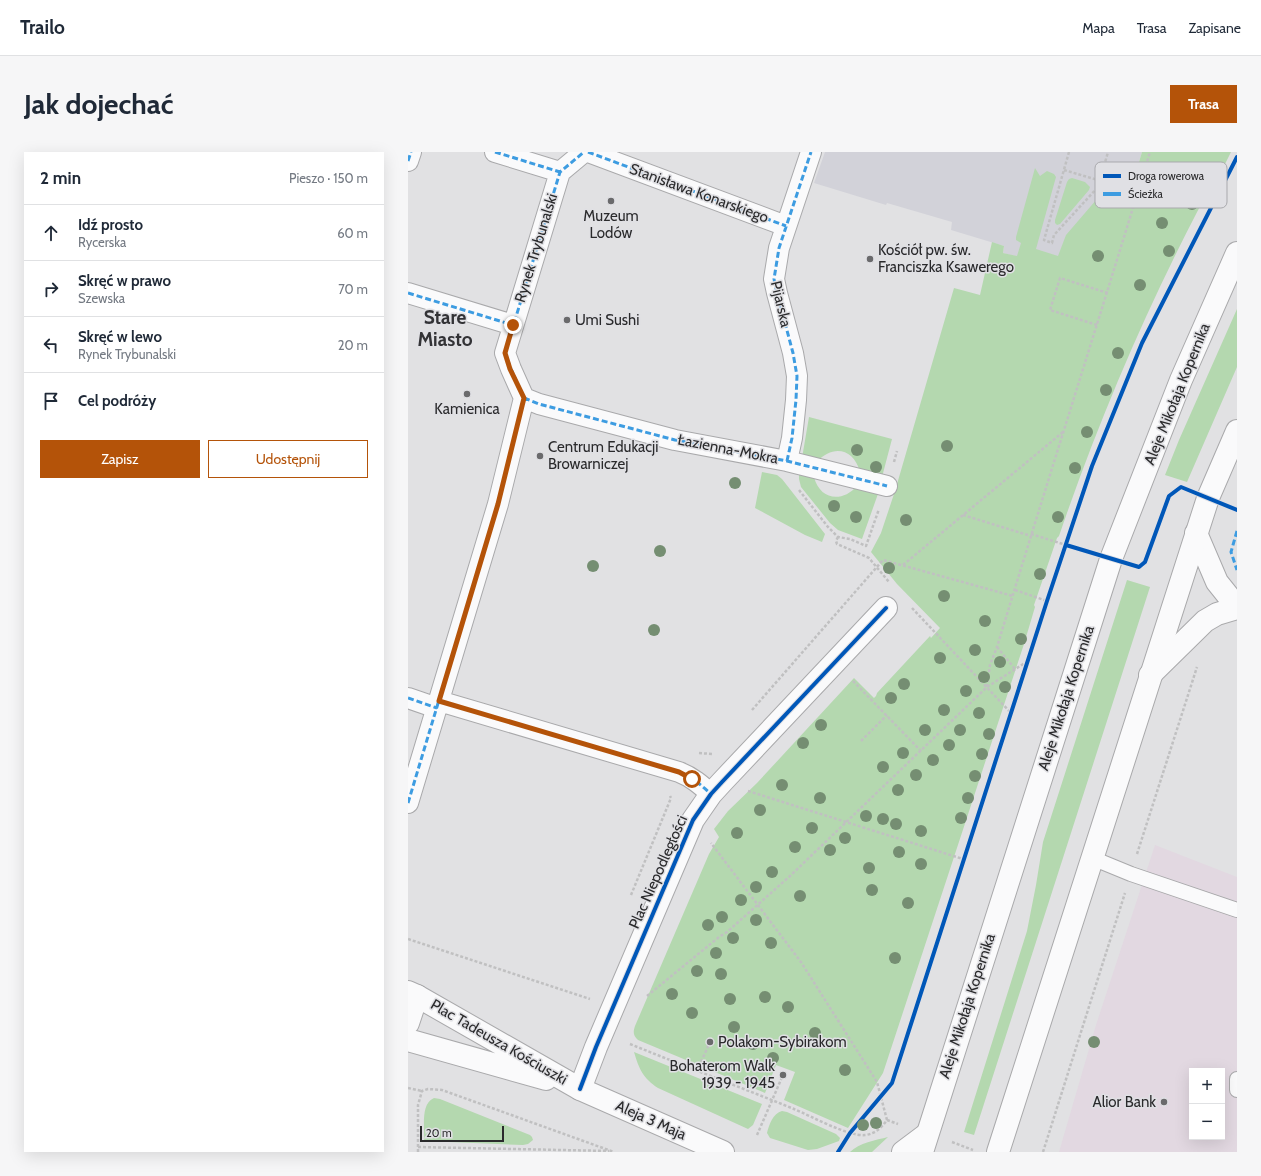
<!DOCTYPE html>
<html lang="pl">
<meta charset="utf-8">
<style>
:root{--surface:#fff;--page:#f6f6f7;--text:#1f2937;--muted:#747a83;--line:#e0e1e3;--accent:#b45309}
body{margin:0;font-family:Cabin,sans-serif;background:var(--page);color:var(--text)}
.controls{position:absolute;right:12px;bottom:12px;display:grid;overflow:hidden;border-radius:0px;box-shadow:0 4px 16px #0002}
.controls button{width:36px;height:36px;display:grid;place-items:center;padding:0;border:0;border-bottom:1px solid var(--line);background:var(--surface);color:var(--text);font:20px sans-serif}
.scale{position:absolute;left:12px;bottom:10px;width:84px;box-sizing:border-box;padding-left:4px;border:2px solid #2a2a2c;border-top:0;font-size:11px;line-height:14px;white-space:nowrap;color:#2a2a2c;-webkit-text-stroke:3px #e0e0e4;paint-order:stroke}
.stop{position:absolute;width:12px;height:12px;margin:-9px;border:3px solid #b45309;border-radius:50%;background:#fff}
.stop.end{background:#b45309;border-color:#fff;box-shadow:0 1px 4px #0008}
.list{margin:0;padding:0;list-style:none}
h2{display:flex;justify-content:space-between;align-items:center;height:52px;margin:0;padding:0 16px;font-size:17px}
h2 small{font-size:13px;font-weight:400;color:var(--muted)}
.list li{display:grid;grid-template-columns:26px 1fr auto;gap:12px;align-items:center;box-sizing:border-box;height:56px;padding:0 16px;border-top:1px solid var(--line)}
.list b{display:block;font-size:15px;white-space:nowrap}
.list p{margin:0;font-size:13px;white-space:nowrap;color:var(--muted)}
.list em{font-size:13px;font-style:normal;color:var(--muted)}
.actions{display:flex;gap:8px;padding:12px 16px}
.actions a{flex:1;padding:9px 0;border:1px solid var(--accent);border-radius:0px;text-align:center;font-size:14px;color:var(--accent)}
.actions .main{background:var(--accent);color:#fff}
.icon{flex:none;width:22px;height:22px;fill:none;stroke:currentColor;stroke-width:2;stroke-linecap:round;stroke-linejoin:round}
.map{position:relative;flex:none;width:829px;height:1000px;overflow:hidden;border-radius:0px}
header{display:flex;align-items:center;gap:24px;box-sizing:border-box;height:56px;padding:0 20px;background:var(--surface);border-bottom:1px solid var(--line)}
header strong{font-size:19px}
nav{display:flex;gap:22px;margin-inline-start:auto;font-size:14px}
.intro{display:flex;align-items:center;justify-content:space-between;box-sizing:border-box;height:96px;padding:0 24px}
h1{margin:0;font-size:28px}
.button{padding:10px 18px;border-radius:0px;background:var(--accent);color:#fff;font-size:14px;font-weight:700}
main{display:flex;gap:24px;padding:0 24px}
aside{flex:1;background:var(--surface);border-radius:0px;box-shadow:0 4px 16px #0002}
.map>svg:first-child{display:block}
.commercial{fill:#e2d8e1;fill-rule:evenodd}
.built{fill:#d2d2d9}
.green{fill:#b4d8af}
.lines{fill:none;stroke-linecap:round;stroke-linejoin:round}
.service-casing{stroke:#a9a9ab;stroke-width:16}
.pedestrian-casing{stroke:#a9a9ab;stroke-width:22}
.minor-casing{stroke:#a9a9ab;stroke-width:24}
.tertiary-casing{stroke:#a9a9ab;stroke-width:24}
.secondary-casing{stroke:#a9a9ab;stroke-width:24}
.path{stroke:#c0c0c1;stroke-width:2.5;stroke-dasharray:3 2;stroke-linecap:butt}
.service{stroke:#fafafb;stroke-width:14}
.pedestrian{stroke:#fafafb;stroke-width:20}
.minor{stroke:#fafafb;stroke-width:22}
.tertiary{stroke:#fafafb;stroke-width:22}
.secondary{stroke:#fafafb;stroke-width:22}
.quiet{stroke:#3d9ce1;stroke-width:3;stroke-dasharray:6 3;stroke-linecap:butt}
.cycleway-casing{stroke:#e0e0e4;stroke-width:6}
.cycleway{stroke:#0057b8;stroke-width:4}
.tree{fill:#758e72}
.route{stroke:#b45309;stroke-width:5}
.poi-dot{fill:#6a6a6c;stroke:#e0e0e4;stroke-width:1.5}
.labels{text-anchor:middle;stroke-width:3;stroke-linejoin:round;paint-order:stroke}
.street-label{font-size:15px;fill:#2a2a2c;stroke:#e0e0e4}
.poi-label{font-size:15px;fill:#2a2a2c;stroke:#e0e0e4;text-anchor:start}
.district-label{font-size:19px;font-weight:bold;fill:#333336;stroke:#e0e0e4}
.key{fill:#e0e0e4;stroke:#a9a9ad;stroke-width:1}
.key-label{font-size:11px;fill:#2a2a2c}
</style>
<header>
<strong>Trailo</strong>
<nav><a>Mapa</a><a>Trasa</a><a>Zapisane</a></nav>
</header>
<div class="intro"><h1>Jak dojechać</h1><a class="button">Trasa</a></div>
<main>
<aside>
<h2>2 min<small>Pieszo · 150 m</small></h2>
<ul class="list">
<li><svg class="icon" aria-label="ahead" viewBox="0 0 24 24"><path d="M12 20V5M6 11l6-6 6 6"/></svg><div><b>Idź prosto</b><p>Rycerska</p></div><em>60 m</em></li>
<li><svg class="icon" aria-label="right" viewBox="0 0 24 24"><path d="M7 20v-9h11M14 6l5 5-5 5"/></svg><div><b>Skręć w prawo</b><p>Szewska</p></div><em>70 m</em></li>
<li><svg class="icon" aria-label="left" viewBox="0 0 24 24"><path d="M17 20v-9H6M10 6l-5 5 5 5"/></svg><div><b>Skręć w lewo</b><p>Rynek Trybunalski</p></div><em>20 m</em></li>
<li><svg class="icon" aria-label="arrive" viewBox="0 0 24 24"><path d="M6 21V4h12l-3 4 3 4H6"/></svg><div><b>Cel podróży</b></div></li>
</ul>
<div class="actions"><a class="main">Zapisz</a><a>Udostępnij</a></div>
</aside>
<div class="map">
<svg width="829" height="1000" viewBox="0 0 829 1000">
<rect width="100%" height="100%" fill="#e1e1e3"/>
<!-- commercial -->
<path class="commercial" d="M747 693 829 725V1000H651L688 873ZM784 919H814V985H784Z"/>
<!-- built -->
<path class="built" d="M417 0H734L696 127 595 101 596 94 543 78 544 70 479 51 478 53 406 31Z"/>
<!-- green -->
<path class="green" d="M734 0H823L816 14 812 17C748 134 694 258 651 384L649 386 626 453 627 455 616 492 475 921 440 976 376 948 387 920 368 913 357 941 230 888C225 883 225 880 227 874L301 702 311 685 306 677 320 659 349 631 446 526 466 546 468 544 469 541 522 484 523 486 532 476 489 432 463 400 473 381 487 339 546 136 572 143 584 90 596 94 595 101 609 104 613 91 608 88V85L627 16 632 24 639 19 646 22 648 25 628 97 650 104 658 83 695 40C702 35 717 40 720 47Z
M664 26 677 30 682 35 681 38 652 72 649 73 647 71V68L659 30 661 27Z
M829 157V215L779 330 757 323 771 288Z
M401 265 484 287 474 325 452 320C446 297 425 292 409 310L394 306Z
M354 320 369 323 374 327 417 382 414 390 397 383 347 356Z
M391 321 406 325C412 348 434 351 449 334L471 339 454 387 430 378 422 371 393 335 391 327Z
M719 428 742 435 566 983 556 980 619 779 628 733 635 690Z
M226 900 354 952 345 973 340 977 250 936C235 926 231 917 226 900Z
M26 946 32 947 122 983 124 985 125 988 120 992 115 993 16 989C17 976 12 952 26 946Z
M374 959 379 960 428 982 432 986 431 989 409 997 400 998 362 986 359 981C361 973 365 961 374 959Z
M480 985 464 1000H442C451 991 468 988 480 985Z"/>
<g class="lines">
<!-- service casing -->
<g class="service-casing">
<path id="service" d="M684 706 723 722 829 758
M829 927V938"/>
</g>
<!-- pedestrian casing -->
<g class="pedestrian-casing">
<path id="pedestrian" d="M87 0 152 20
M180 0 378 74
M0 9 3 0
M0 141 105 173
M116 246 131 252 267 288 379 309 479 334
M116 246 103 217 97 201 152 20 176 0
M379 309 384 286 388 248 389 224 385 201 369 141 366 127 371 96 403 0
M0 546 29 556
M31 549 271 620C284 625 293 633 303 642
M0 651 90 352 116 246"/>
</g>
<!-- minor casing -->
<g class="minor-casing">
<path id="minor" d="M788 381 809 430 829 455
M742 523 797 469 809 462 829 456
M0 871 9 844
M172 937 188 895 285 668 303 642 314 630 478 456"/>
</g>
<!-- tertiary casing -->
<g class="tertiary-casing">
<path id="tertiary" d="M0 840 9 844 172 937 315 1000
M0 888 138 927
M495 1000 519 982"/>
</g>
<!-- secondary casing -->
<g class="secondary-casing">
<path id="secondary" d="M514 1000 703 407 773 228 829 101
M590 1000 800 346 829 279"/>
</g>
<!-- path -->
<path class="path" d="M661 0 636 88 644 91 646 83 690 35 700 0
M737 17 811 40
M656 18 730 40
M689 173 642 158 652 126 700 141
M486 310 489 299
M391 338 420 375 430 385 442 387 458 394 471 357
M555 363 623 384
M623 382 658 393
M430 385 428 389 429 392 461 406 481 430
M495 413 655 280
M607 438 639 449
M504 456 603 561
M589 495 607 517
M445 529 513 599
M579 535 582 513 589 495C639 330 692 165 742 0
M344 558 475 408 605 444
M453 589 479 563
M291 601 304 602
M340 639 555 707
M729 702 789 515
M223 743 263 646 262 644
M0 787 182 847
M239 844 311 785 319 780 382 724 579 535 620 509
M222 892C276 914 332 935 386 957 403 964 441 985 457 983 467 982 473 976 479 968L469 930 393 810 303 691
M289 919 302 890
M0 936 14 939
M479 968 490 972
M349 983 375 923
M544 990 565 998
M10 995 201 999
M10 1000V953L14 939 20 937 34 938 206 1000
M635 1000 717 741"/>
<!-- service -->
<use href="#service" class="service"/>
<!-- pedestrian -->
<use href="#pedestrian" class="pedestrian"/>
<!-- minor -->
<use href="#minor" class="minor"/>
<!-- tertiary -->
<use href="#tertiary" class="tertiary"/>
<!-- secondary -->
<use href="#secondary" class="secondary"/>
<!-- quiet -->
<path class="quiet" d="M87 0 152 20
M180 0 378 74
M0 9 3 0
M0 141 105 173
M116 246 131 252 267 288 379 309 479 334
M116 246 103 217 97 201 152 20 176 0
M379 309 384 286 388 248 389 224 385 201 369 141 366 127 371 96 403 0
M829 379 823 400 829 418
M0 546 29 556
M31 549 271 620C284 625 293 633 303 642
M0 651 90 352 116 246"/>
<!-- cycleway casing -->
<g class="cycleway-casing">
<path id="cycleway" d="M658 393 731 415 737 410 761 344 773 335 829 358
M172 937 188 895 285 668 303 642 314 630 478 456
M430 1000 442 981 484 931 639 449 684 314 734 191 829 5"/>
</g>
<!-- cycleway -->
<use href="#cycleway" class="cycleway"/>
</g>
<!-- trees -->
<g class="tree">
<circle cx="784" cy="52" r="6"/>
<circle cx="754" cy="71" r="6"/>
<circle cx="761" cy="99" r="6"/>
<circle cx="690" cy="104" r="6"/>
<circle cx="732" cy="133" r="6"/>
<circle cx="710" cy="201" r="6"/>
<circle cx="698" cy="238" r="6"/>
<circle cx="679" cy="280" r="6"/>
<circle cx="539" cy="294" r="6"/>
<circle cx="449" cy="298" r="6"/>
<circle cx="468" cy="315" r="6"/>
<circle cx="667" cy="316" r="6"/>
<circle cx="327" cy="331" r="6"/>
<circle cx="426" cy="354" r="6"/>
<circle cx="448" cy="365" r="6"/>
<circle cx="650" cy="365" r="6"/>
<circle cx="498" cy="368" r="6"/>
<circle cx="252" cy="399" r="6"/>
<circle cx="185" cy="414" r="6"/>
<circle cx="481" cy="416" r="6"/>
<circle cx="632" cy="422" r="6"/>
<circle cx="536" cy="444" r="6"/>
<circle cx="577" cy="469" r="6"/>
<circle cx="246" cy="478" r="6"/>
<circle cx="613" cy="487" r="6"/>
<circle cx="567" cy="498" r="6"/>
<circle cx="532" cy="506" r="6"/>
<circle cx="592" cy="510" r="6"/>
<circle cx="576" cy="525" r="6"/>
<circle cx="496" cy="532" r="6"/>
<circle cx="597" cy="535" r="6"/>
<circle cx="558" cy="539" r="6"/>
<circle cx="483" cy="546" r="6"/>
<circle cx="536" cy="558" r="6"/>
<circle cx="571" cy="561" r="6"/>
<circle cx="413" cy="573" r="6"/>
<circle cx="517" cy="578" r="6"/>
<circle cx="552" cy="578" r="6"/>
<circle cx="581" cy="582" r="6"/>
<circle cx="395" cy="591" r="6"/>
<circle cx="541" cy="593" r="6"/>
<circle cx="495" cy="601" r="6"/>
<circle cx="574" cy="602" r="6"/>
<circle cx="525" cy="608" r="6"/>
<circle cx="475" cy="615" r="6"/>
<circle cx="508" cy="623" r="6"/>
<circle cx="567" cy="624" r="6"/>
<circle cx="374" cy="633" r="6"/>
<circle cx="490" cy="638" r="6"/>
<circle cx="412" cy="646" r="6"/>
<circle cx="560" cy="646" r="6"/>
<circle cx="352" cy="658" r="6"/>
<circle cx="458" cy="664" r="6"/>
<circle cx="553" cy="666" r="6"/>
<circle cx="475" cy="667" r="6"/>
<circle cx="488" cy="672" r="6"/>
<circle cx="404" cy="676" r="6"/>
<circle cx="513" cy="679" r="6"/>
<circle cx="329" cy="681" r="6"/>
<circle cx="437" cy="686" r="6"/>
<circle cx="387" cy="695" r="6"/>
<circle cx="422" cy="698" r="6"/>
<circle cx="491" cy="700" r="6"/>
<circle cx="513" cy="712" r="6"/>
<circle cx="461" cy="716" r="6"/>
<circle cx="364" cy="720" r="6"/>
<circle cx="348" cy="735" r="6"/>
<circle cx="464" cy="738" r="6"/>
<circle cx="392" cy="744" r="6"/>
<circle cx="333" cy="748" r="6"/>
<circle cx="500" cy="751" r="6"/>
<circle cx="314" cy="765" r="6"/>
<circle cx="348" cy="768" r="6"/>
<circle cx="300" cy="773" r="6"/>
<circle cx="325" cy="786" r="6"/>
<circle cx="363" cy="791" r="6"/>
<circle cx="308" cy="801" r="6"/>
<circle cx="487" cy="806" r="6"/>
<circle cx="289" cy="819" r="6"/>
<circle cx="313" cy="822" r="6"/>
<circle cx="264" cy="842" r="6"/>
<circle cx="357" cy="845" r="6"/>
<circle cx="322" cy="847" r="6"/>
<circle cx="380" cy="855" r="6"/>
<circle cx="284" cy="861" r="6"/>
<circle cx="326" cy="875" r="6"/>
<circle cx="407" cy="881" r="6"/>
<circle cx="686" cy="890" r="6"/>
<circle cx="345" cy="892" r="6"/>
<circle cx="365" cy="906" r="6"/>
<circle cx="437" cy="918" r="6"/>
<circle cx="468" cy="971" r="6"/>
<circle cx="455" cy="973" r="6"/>
</g>
<g class="lines">
<!-- route -->
<path class="route" d="M105 173 97 201 102 217 116 246 90 352 31 549 271 620 284 627"/>
</g>
<!-- markers -->
<g class="poi-dot">
<circle cx="203" cy="49" r="4"/>
<circle cx="462" cy="107" r="4"/>
<circle cx="159" cy="168" r="4"/>
<circle cx="59" cy="242" r="4"/>
<circle cx="132" cy="304" r="4"/>
<circle cx="302" cy="890" r="4"/>
<circle cx="375" cy="923" r="4"/>
<circle cx="756" cy="950" r="4"/>
</g>
<g class="labels">
<!-- street labels -->
<g class="street-label">
<text transform="translate(291 41) rotate(20)" y="5">Stanisława Konarskiego</text>
<text transform="translate(128 96) rotate(-73)" y="5">Rynek Trybunalski</text>
<text transform="translate(373 152) rotate(77)" y="5">Pijarska</text>
<text transform="translate(769 242) rotate(-68)" y="5">Aleje Mikołaja Kopernika</text>
<text transform="translate(320 297) rotate(11)" y="5">Łazienna-Mokra</text>
<text transform="translate(658 546) rotate(-72)" y="5">Aleje Mikołaja Kopernika</text>
<text transform="translate(250 720) rotate(-66)" y="5">Plac Niepodległości</text>
<text transform="translate(559 854) rotate(-72)" y="5">Aleje Mikołaja Kopernika</text>
<text transform="translate(91 890) rotate(30)" y="5">Plac Tadeusza Kościuszki</text>
<text transform="translate(243 968) rotate(24)" y="5">Aleja 3 Maja</text>
</g>
<!-- poi labels -->
<g class="poi-label">
<text x="203" y="69" text-anchor="middle">Muzeum<tspan x="203" dy="17">Lodów</tspan></text>
<text x="470" y="103">Kościół pw. św.<tspan x="470" dy="17">Franciszka Ksawerego</tspan></text>
<text x="167" y="173">Umi Sushi</text>
<text x="59" y="262" text-anchor="middle">Kamienica</text>
<text x="140" y="300">Centrum Edukacji<tspan x="140" dy="17">Browarniczej</tspan></text>
<text x="310" y="895">Polakom-Sybirakom</text>
<text x="367" y="919" text-anchor="end">Bohaterom Walk<tspan x="367" dy="17">1939 - 1945</tspan></text>
<text x="748" y="955" text-anchor="end">Alior Bank</text>
</g>
<!-- district labels -->
<g class="district-label">
<text x="37" y="172">Stare<tspan x="37" dy="22">Miasto</tspan></text>
</g>
</g>
<!-- legend -->
<rect x="687" y="10" width="132" height="46" rx="6" class="key"/>
<rect x="695" y="22" width="18" height="4" fill="#0057b8"/>
<rect x="695" y="40" width="18" height="4" fill="#3d9ce1"/>
<g class="key-label">
<text x="720" y="28">Droga rowerowa</text>
<text x="720" y="46">Ścieżka</text>
</g>
</svg>
<div class="controls">
<button>+</button>
<button>−</button>
</div>
<div class="scale">20 m</div>
<div class="stop" style="left:284px;top:627px"></div>
<div class="stop end" style="left:105px;top:173px"></div>
</div>
</main>
